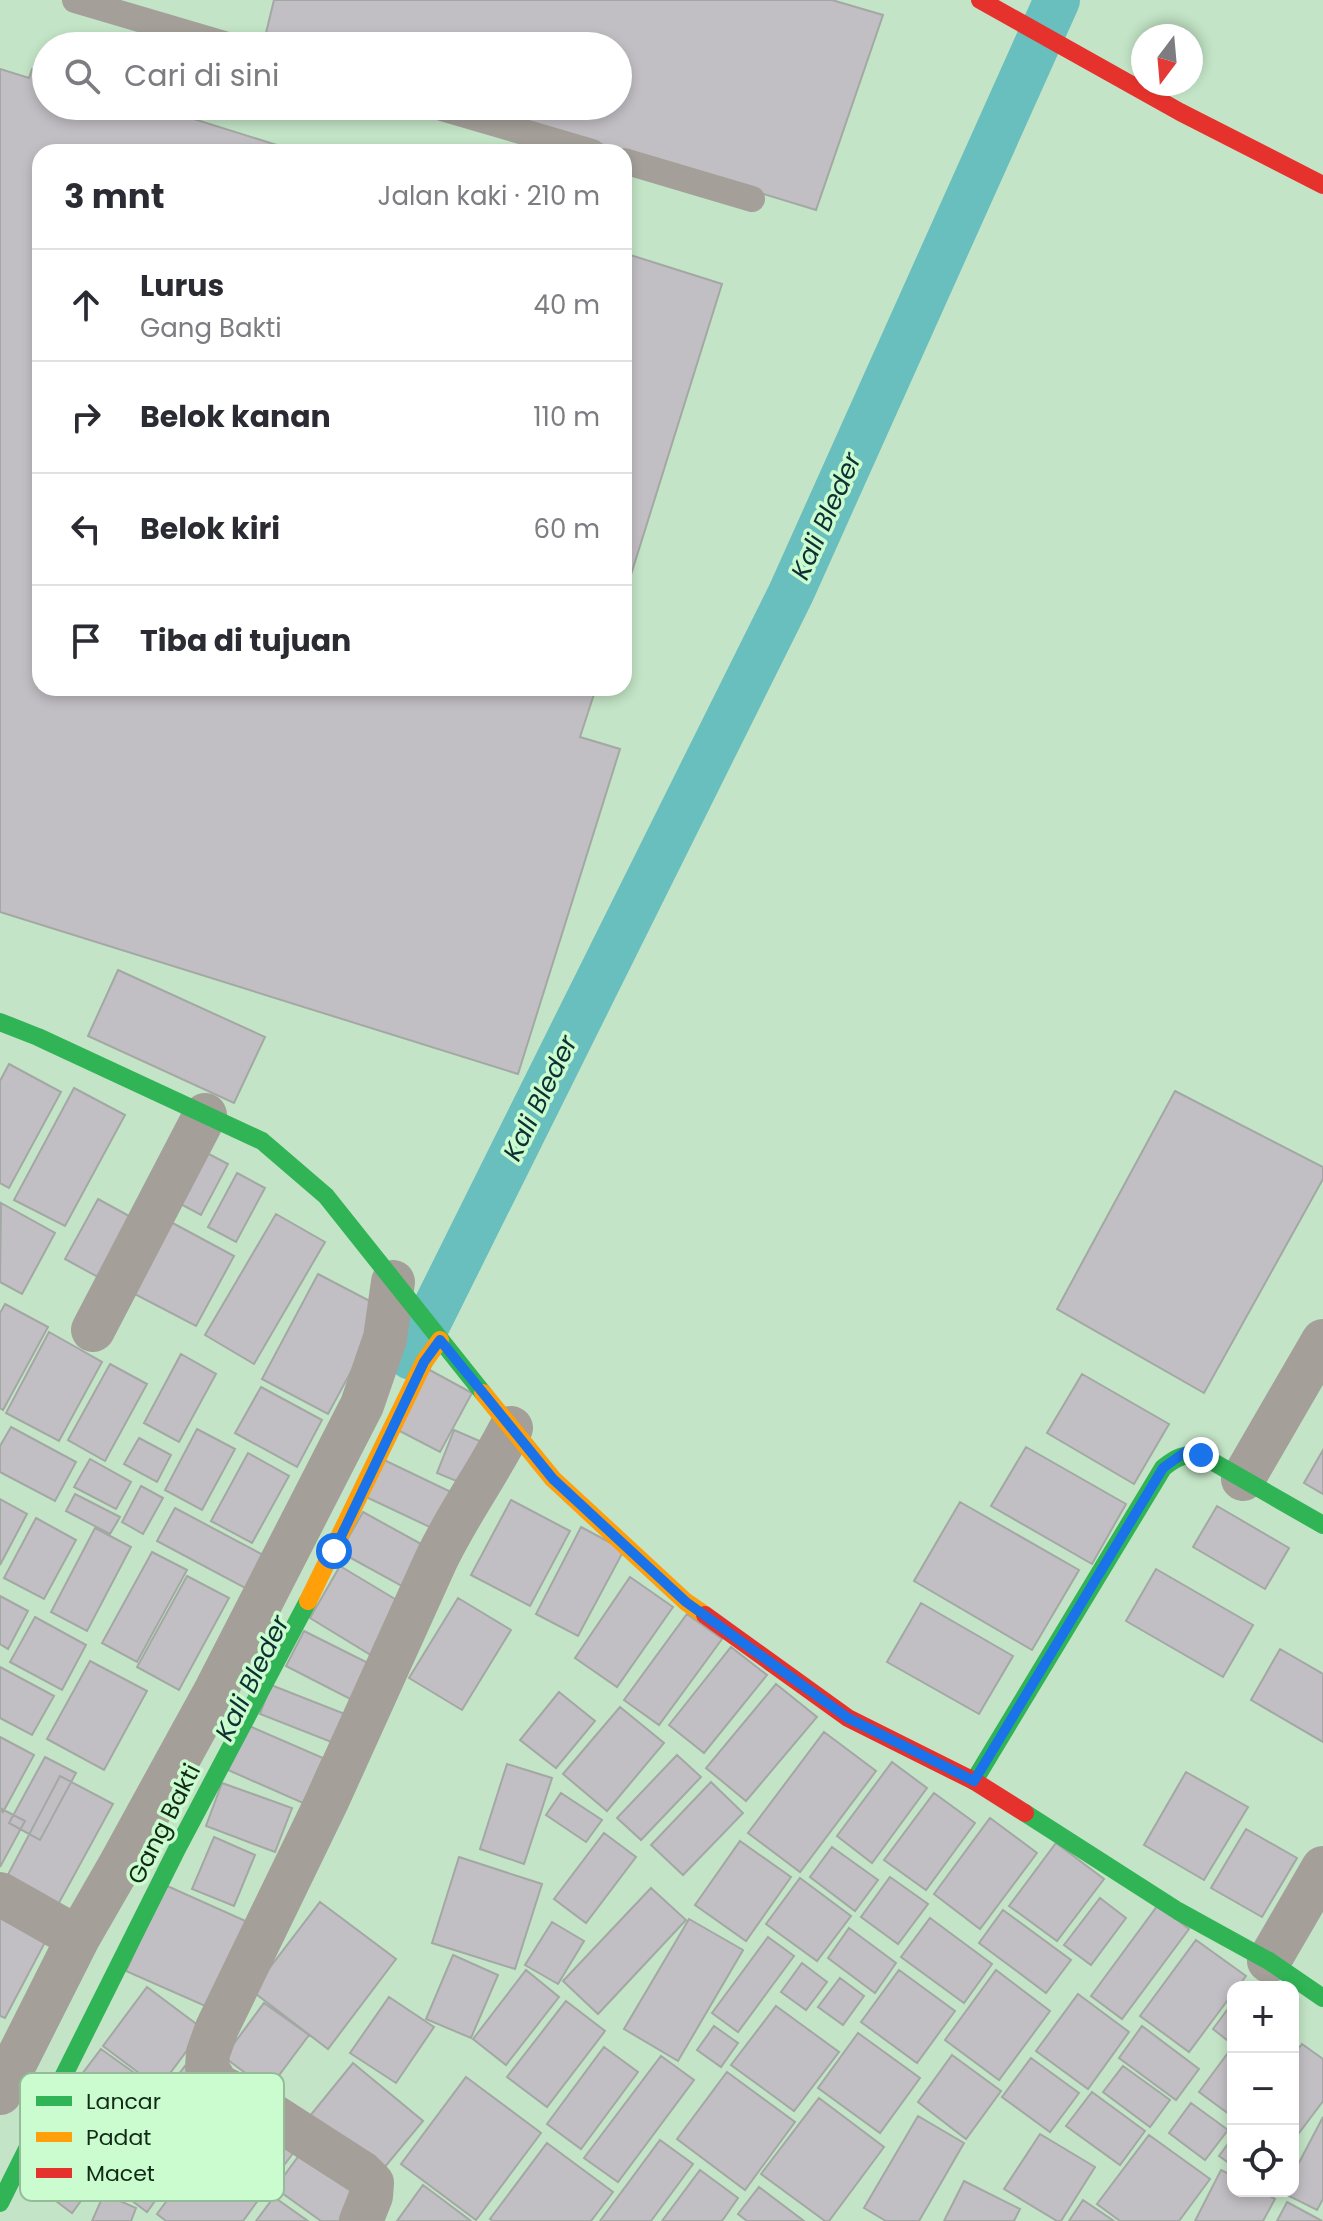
<!DOCTYPE html>
<html lang="id">
<meta charset="utf-8">
<style>
:root{--surface:#fff;--page:#f2f2f3;--text:#2b2b33;--muted:#7c7c81;--line:#e1e1e2}
body{margin:0;font-family:Poppins,sans-serif;background:var(--page);color:var(--text)}
.controls{position:absolute;right:24px;bottom:24px;display:grid;overflow:hidden;border-radius:16px;box-shadow:0 4px 12px #0003}
.controls button{width:72px;height:72px;display:grid;place-items:center;padding:0;border:0;border-bottom:2px solid var(--line);background:var(--surface);color:var(--text);font:40px sans-serif}
.compass{position:absolute;left:1131px;top:24px;width:72px;height:72px;border-radius:50%;background:var(--surface);box-shadow:0 4px 12px #0003;rotate:196deg}
.stop{position:absolute;width:24px;height:24px;margin:-18px;border:6px solid #1a73e8;border-radius:50%;background:#fff}
.stop.end{background:#1a73e8;border-color:#fff;box-shadow:0 2px 8px #0008}
.list{margin:0;padding:0;list-style:none}
h2{display:flex;justify-content:space-between;align-items:center;height:104px;margin:0;padding:0 32px;font-size:34px}
h2 small{font-size:26px;font-weight:400;color:var(--muted)}
.list li{display:grid;grid-template-columns:52px 1fr auto;gap:24px;align-items:center;box-sizing:border-box;height:112px;padding:0 32px;border-top:2px solid var(--line)}
.list b{display:block;font-size:30px;white-space:nowrap}
.list p{margin:0;font-size:26px;white-space:nowrap;color:var(--muted)}
.list em{font-size:26px;font-style:normal;color:var(--muted)}
.icon{flex:none;width:44px;height:44px;fill:none;stroke:currentColor;stroke-width:2;stroke-linecap:round;stroke-linejoin:round}
.map{position:relative;flex:none;width:1323px;height:2221px;overflow:hidden}
.search{position:absolute;background:var(--surface);box-shadow:0 4px 12px #0003;left:32px;top:32px;width:600px;height:88px;display:flex;align-items:center;gap:20px;box-sizing:border-box;padding:0 28px;border-radius:44px;color:var(--muted);font-size:30px}
.panel{position:absolute;background:var(--surface);box-shadow:0 4px 12px #0003;left:32px;top:144px;width:600px;height:552px;border-radius:24px}
.map>svg:first-child{display:block}
.lines{fill:none;stroke-linecap:round;stroke-linejoin:round}
.canal{stroke:#69bebe;stroke-width:46}
.building{fill:#c2bfc4;stroke:#a3a8a4;stroke-width:2}
.lane{stroke:#a49f99;stroke-width:26}
.street{stroke:#a49f99;stroke-width:44}
.fast{stroke:#30b455;stroke-width:18}
.slow{stroke:#ff9f0a;stroke-width:18}
.jam{stroke:#e5322d;stroke-width:18}
.route{stroke:#1a73e8;stroke-width:10}
.labels{text-anchor:middle;stroke-width:7;stroke-linejoin:round;paint-order:stroke}
.street-label{font-size:24px;fill:#122a15;stroke:#cbfccf}
.water-label{font-size:26px;font-style:italic;fill:#0e2f33;stroke:#cbfccf}
.key{fill:#cbfccf;stroke:#94bd97;stroke-width:2}
.key-label{font-size:22px;fill:#122a15}
</style>
<div class="map">
<svg width="1323" height="2221" viewBox="0 0 1323 2221">
<rect width="100%" height="100%" fill="#c3e4c6"/>
<g class="lines">
<!-- canal -->
<path class="canal" d="M411 1357 791 593 1057 0"/>
</g>
<!-- building -->
<path class="building" d="M274 0H832L883 15 816 210 477 106H618V46H282L264 41Z
M0 69 29 78 32 69 46 73V106H152L299 152H40V688H596L580 737 620 749 518 1074 0 912Z
M624 253 722 284 624 597Z
M118 970 265 1037 234 1103 88 1036Z
M9 1064 61 1092 9 1188 0 1183V1081Z
M74 1088 125 1115 65 1226 14 1200Z
M1175 1091 1323 1167V1179L1204 1393 1057 1309Z
M203 1151 228 1164 201 1215 175 1201Z
M237 1173 265 1188 236 1242 208 1227Z
M98 1199 140 1222 107 1282 65 1259Z
M1 1203 55 1233 22 1294 0 1282Z
M276 1214 325 1242 254 1364 205 1335Z
M167 1220 234 1256 196 1326 129 1291Z
M318 1274 385 1309 328 1414 262 1379Z
M5 1304 48 1327 3 1410 0 1408V1313Z
M49 1332 102 1362 59 1441 6 1413Z
M181 1354 216 1374 179 1442 144 1423Z
M110 1364 147 1384 105 1461 68 1440Z
M426 1368 472 1393 440 1452 394 1428Z
M1082 1374 1169 1424 1134 1484 1047 1433Z
M261 1387 322 1420 297 1467 235 1433Z
M11 1427 76 1462 55 1501 0 1472V1446Z
M197 1429 235 1449 202 1510 165 1490Z
M454 1430 489 1445 471 1487 437 1473Z
M139 1438 171 1455 157 1482 124 1464Z
M1026 1447 1126 1504 1092 1564 991 1506Z
M1323 1450V1494L1304 1483Z
M248 1453 289 1476 252 1543 211 1521Z
M90 1459 131 1482 116 1509 74 1487Z
M382 1459 451 1492 434 1529 364 1496Z
M141 1486 163 1498 143 1534 122 1522Z
M75 1494 120 1517 110 1534 66 1511Z
M0 1499 27 1514 0 1565Z
M511 1500 570 1531 530 1606 471 1575Z
M960 1502 1079 1570 1032 1650 914 1581Z
M1217 1506 1289 1548 1265 1589 1193 1547Z
M175 1508 265 1556 247 1589 157 1541Z
M363 1512 432 1550 409 1590 340 1552Z
M36 1518 76 1540 44 1599 4 1578Z
M581 1527 624 1550 578 1636 536 1614Z
M95 1528 131 1547 87 1631 51 1612Z
M152 1552 187 1570 137 1662 102 1643Z
M340 1566 410 1608 379 1660 310 1618Z
M1156 1569 1253 1625 1223 1677 1126 1621Z
M187 1576 229 1598 179 1690 137 1667Z
M630 1577 673 1607 617 1687 575 1658Z
M0 1596 28 1611 8 1649 0 1644Z
M458 1598 511 1630 462 1710 409 1678Z
M921 1603 1013 1656 979 1714 887 1662Z
M687 1614 722 1639 659 1725 624 1700Z
M35 1617 86 1645 62 1690 10 1662Z
M304 1631 374 1666 356 1702 286 1666Z
M731 1647 767 1675 704 1753 669 1725Z
M1280 1649 1323 1674V1742L1251 1700Z
M90 1661 147 1691 104 1770 47 1739Z
M0 1667 54 1696 32 1735 0 1718Z
M776 1684 817 1717 746 1801 706 1768Z
M271 1685 350 1716 339 1745 260 1714Z
M559 1692 595 1721 556 1768 520 1740Z
M620 1707 664 1743 607 1811 563 1774Z
M247 1725 323 1758 303 1803 228 1770Z
M824 1732 876 1771 800 1872 748 1833Z
M0 1737 34 1755 3 1812 0 1810Z
M677 1755 701 1777 641 1840 617 1818Z
M45 1757 76 1773 40 1840 9 1823Z
M892 1762 927 1788 872 1863 837 1836Z
M507 1764 552 1778 524 1864 480 1849Z
M1186 1772 1248 1807 1204 1880 1144 1845Z
M60 1776 113 1804 54 1912 3 1884Z
M711 1782 743 1813 683 1875 651 1845Z
M222 1783 292 1808 275 1852 206 1826Z
M561 1793 602 1820 586 1842 546 1815Z
M934 1793 975 1823 926 1890 884 1860Z
M0 1808 25 1821 0 1867Z
M990 1818 1037 1853 980 1929 934 1894Z
M1246 1829 1297 1858 1262 1917 1211 1888Z
M604 1833 636 1857 586 1923 554 1899Z
M214 1837 255 1855 234 1906 192 1889Z
M740 1841 791 1877 746 1941 695 1905Z
M1056 1843 1104 1879 1057 1941 1009 1906Z
M832 1847 878 1880 855 1911 810 1877Z
M459 1857 542 1884 515 1969 432 1943Z
M890 1877 928 1904 898 1944 861 1917Z
M800 1878 851 1916 817 1961 766 1924Z
M165 1885 250 1923 212 2009 126 1971Z
M651 1888 686 1920 598 2014 563 1981Z
M1100 1898 1126 1918 1091 1965 1064 1945Z
M320 1902 396 1959 328 2049 252 1991Z
M0 1904 52 1929 5 2018 0 2016Z
M1158 1905 1189 1929 1122 2019 1091 1996Z
M1003 1910 1071 1960 1046 1993 979 1943Z
M930 1918 992 1964 964 2003 901 1957Z
M689 1919 743 1950 678 2061 624 2029Z
M552 1922 584 1941 558 1984 525 1965Z
M849 1928 896 1963 875 1993 828 1958Z
M768 1937 794 1956 738 2032 712 2013Z
M1196 1940 1246 1976 1238 1987H1233V1993L1189 2052 1140 2016Z
M453 1955 498 1975 471 2038 426 2019Z
M802 1963 827 1982 806 2010 781 1992Z
M526 1970 559 1997 506 2065 473 2039Z
M899 1970 955 2011 917 2063 861 2022Z
M996 1970 1050 2011 999 2080 945 2040Z
M840 1978 864 1996 843 2025 818 2007Z
M147 1987 203 2029 159 2088 103 2046Z
M1078 1994 1129 2032 1088 2089 1036 2051Z
M389 1997 434 2027 396 2083 350 2053Z
M566 2001 605 2031 547 2107 507 2077Z
M1233 2002V2032L1227 2040 1213 2029Z
M264 2003 309 2035 268 2090 224 2057Z
M776 2006 839 2052 794 2111 731 2065Z
M714 2026 738 2043 721 2067 697 2050Z
M1142 2026 1199 2069 1176 2100 1119 2058Z
M858 2033 920 2078 880 2133 818 2088Z
M1302 2044 1323 2059V2101L1293 2141V2056Z
M1233 2046V2117L1199 2092Z
M604 2047 638 2072 581 2149 547 2124Z
M101 2049 158 2090 133 2123 76 2082Z
M952 2055 1001 2091 966 2139 918 2102Z
M661 2056 694 2080 618 2182 584 2158Z
M1031 2058 1079 2093 1050 2132 1002 2097Z
M353 2063 423 2121 379 2174 309 2117Z
M185 2066 235 2102 183 2173 132 2136Z
M1123 2066 1170 2100 1150 2127 1103 2092Z
M727 2072 795 2122 745 2190 677 2139Z
M466 2077 541 2133 476 2220 401 2164Z
M1092 2092 1145 2131 1120 2165 1066 2126Z
M80 2093 132 2131 72 2213 20 2174Z
M819 2098 884 2147 829 2221H825L761 2174Z
M1191 2103 1228 2130 1205 2160 1169 2133Z
M234 2107 294 2152 266 2189 206 2145Z
M918 2116 964 2143 919 2221H886L864 2208Z
M1323 2117V2199L1317 2210 1283 2193 1293 2191V2174Z
M1040 2134 1095 2167 1061 2221H1057L1004 2189Z
M1149 2135 1210 2179 1179 2221H1120L1097 2204Z
M1233 2137V2166L1219 2156Z
M660 2140 693 2164 651 2221H600Z
M132 2141 176 2172 147 2212 103 2179Z
M547 2143 613 2192 591 2221H493L490 2219Z
M306 2146 363 2188 339 2221H321L275 2188Z
M200 2156 259 2199 243 2221H166L157 2214Z
M700 2170 738 2198 722 2221H662Z
M1221 2170 1233 2176V2191H1260L1275 2199 1263 2221H1195Z
M964 2181 1020 2209 1014 2221H944Z
M423 2185 471 2221H397Z
M759 2187 804 2221H747L738 2214Z
M104 2194 136 2208 131 2221H92Z
M274 2197 308 2221H256Z
M1083 2200 1114 2221H1069Z
M1287 2202 1322 2221H1277Z"/>
<g class="lines">
<!-- lane -->
<path class="lane" d="M75 0 231 46
M435 106 592 152
M624 161 752 199"/>
<!-- street -->
<path class="street" d="M93 1330 205 1115
M1243 1479 1323 1341
M0 1894 78 1938
M1269 1961 1323 1868
M0 2093 78 1938 120 1865 216 1690 362 1405 385 1338 393 1282
M361 2221 371 2196 372 2183 362 2173 261 2108 217 2085 207 2068 208 2053 217 2028 327 1801 436 1560C458 1514 488 1473 511 1428"/>
<!-- fast -->
<path class="fast" d="M0 1022 38 1037 262 1141 326 1196 483 1393
M974 1781 1163 1468C1175 1458 1185 1453 1201 1455L1323 1525
M1025 1813 1178 1911 1269 1961 1323 1998
M0 2203 178 1847 308 1601"/>
<!-- slow -->
<path class="slow" d="M483 1393 553 1479 686 1602 705 1615
M308 1601 424 1362 440 1340"/>
<!-- jam -->
<path class="jam" d="M980 0 1180 112 1323 185
M705 1615 848 1718 974 1781 1025 1813"/>
</g>
<g class="lines">
<!-- route -->
<path class="route" d="M334 1551 424 1362 440 1340 553 1479 686 1602 848 1718 974 1781 1163 1468 1185 1452 1201 1455"/>
</g>
<g class="labels">
<!-- street labels -->
<g class="street-label">
<text transform="translate(164 1824) rotate(-63)" y="8">Gang Bakti</text>
</g>
<!-- water labels -->
<g class="water-label">
<text transform="translate(826 516) rotate(-66)" y="9">Kali Bleder</text>
<text transform="translate(540 1098) rotate(-64)" y="9">Kali Bleder</text>
<text transform="translate(252 1678) rotate(-64)" y="9">Kali Bleder</text>
</g>
</g>
<!-- legend -->
<rect x="20" y="2073" width="264" height="128" rx="12" class="key"/>
<rect x="36" y="2096" width="36" height="10" fill="#30b455"/>
<rect x="36" y="2132" width="36" height="10" fill="#ff9f0a"/>
<rect x="36" y="2168" width="36" height="10" fill="#e5322d"/>
<g class="key-label">
<text x="86" y="2109">Lancar</text>
<text x="86" y="2145">Padat</text>
<text x="86" y="2181">Macet</text>
</g>
</svg>
<div class="controls">
<button>+</button>
<button>−</button>
<button><svg class="icon" aria-label="locate" viewBox="0 0 24 24"><circle cx="12" cy="12" r="6"/><path d="M12 2v4M12 18v4M2 12h4M18 12h4"/></svg></button>
</div>
<svg class="compass" viewBox="-18 -18 36 36"><path d="M0-13l5 13h-10z" fill="#e53935"/><path d="M0 13l5-13h-10z" fill="#7c7c81"/></svg>
<div class="stop" style="left:334px;top:1551px"></div>
<div class="stop end" style="left:1201px;top:1455px"></div>
<div class="search"><svg class="icon" aria-label="search" viewBox="0 0 24 24"><circle cx="10" cy="10" r="6"/><path d="M15 15l6 6"/></svg>Cari di sini</div>
<section class="panel">
<h2>3 mnt<small>Jalan kaki · 210 m</small></h2>
<ul class="list">
<li><svg class="icon" aria-label="ahead" viewBox="0 0 24 24"><path d="M12 20V5M6 11l6-6 6 6"/></svg><div><b>Lurus</b><p>Gang Bakti</p></div><em>40 m</em></li>
<li><svg class="icon" aria-label="right" viewBox="0 0 24 24"><path d="M7 20v-9h11M14 6l5 5-5 5"/></svg><div><b>Belok kanan</b></div><em>110 m</em></li>
<li><svg class="icon" aria-label="left" viewBox="0 0 24 24"><path d="M17 20v-9H6M10 6l-5 5 5 5"/></svg><div><b>Belok kiri</b></div><em>60 m</em></li>
<li><svg class="icon" aria-label="arrive" viewBox="0 0 24 24"><path d="M6 21V4h12l-3 4 3 4H6"/></svg><div><b>Tiba di tujuan</b></div></li>
</ul>
</section>
</div>
